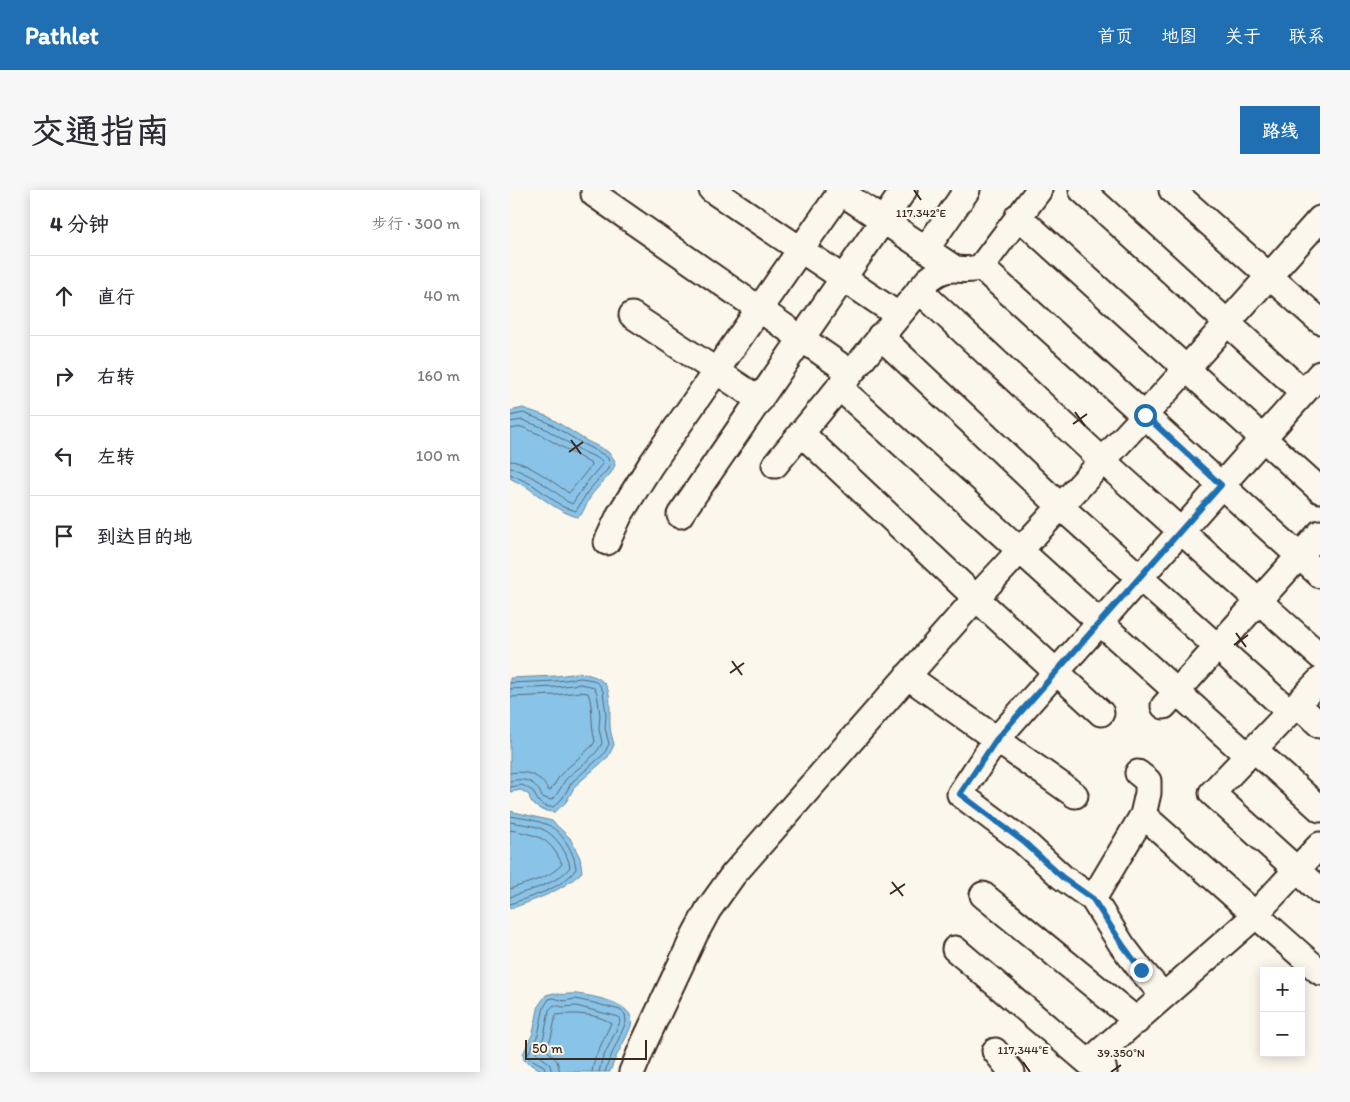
<!DOCTYPE html>
<html lang="zh">
<meta charset="utf-8">
<style>
:root{--surface:#fff;--page:#f7f7f7;--text:#2b2b33;--muted:#7c7c81;--line:#e1e1e2;--accent:#1f6fb2}
body{margin:0;font-family:Itim,"LXGW WenKai TC",sans-serif;background:var(--page);color:var(--text)}
.controls{position:absolute;right:15px;bottom:15px;display:grid;overflow:hidden;border-radius:0px;box-shadow:0 2px 12px #0003}
.controls button{width:45px;height:45px;display:grid;place-items:center;padding:0;border:0;border-bottom:1px solid var(--line);background:var(--surface);color:var(--text);font:25px sans-serif}
.scale{position:absolute;left:15px;bottom:12px;width:122px;box-sizing:border-box;padding-left:5px;border:2px solid #3b2a1e;border-top:0;font-size:14px;line-height:18px;white-space:nowrap;color:#3b2a1e;-webkit-text-stroke:4px #fbf7ec;paint-order:stroke}
.stop{position:absolute;width:15px;height:15px;margin:-11px;border:4px solid #1f6fb2;border-radius:50%;background:#fff}
.stop.end{background:#1f6fb2;border-color:#fff;box-shadow:0 1px 5px #0008}
.list{margin:0;padding:0;list-style:none}
h2{display:flex;justify-content:space-between;align-items:center;height:65px;margin:0;padding:0 20px;font-size:21px}
h2 small{font-size:16px;font-weight:400;color:var(--muted)}
.list li{display:grid;grid-template-columns:32px 1fr auto;gap:15px;align-items:center;box-sizing:border-box;height:80px;padding:0 20px;border-top:1px solid var(--line)}
.list b{display:block;font-size:19px;white-space:nowrap}
.list em{font-size:16px;font-style:normal;color:var(--muted)}
.icon{flex:none;width:28px;height:28px;fill:none;stroke:currentColor;stroke-width:2;stroke-linecap:round;stroke-linejoin:round}
.map{position:relative;flex:none;width:810px;height:882px;overflow:hidden;border-radius:0px}
header{display:flex;align-items:center;gap:30px;box-sizing:border-box;height:70px;padding:0 25px;background:var(--accent);color:#fff}
header strong{font-size:24px}
nav{display:flex;gap:28px;margin-inline-start:auto;font-size:18px}
.intro{display:flex;align-items:center;justify-content:space-between;box-sizing:border-box;height:120px;padding:0 30px}
h1{margin:0;font-size:35px}
.button{padding:12px 22px;border-radius:0px;background:var(--accent);color:#fff;font-size:18px;font-weight:700}
main{display:flex;gap:30px;padding:0 30px}
aside{flex:1;background:var(--surface);border-radius:0px;box-shadow:0 2px 12px #0003}
.map>svg:first-child{display:block}
.water{fill:#89c3e8;stroke:#6a8697}
.lines{fill:none;stroke-linecap:round;stroke-linejoin:round}
.shore{stroke:#5a676f;stroke-width:1}
.minor-casing{stroke:#3b2a1e;stroke-width:29}
.minor{stroke:#fbf7ec;stroke-width:25}
.route{stroke:#1f6fb2;stroke-width:6}
.ticks{fill:none;stroke:#3b2a1e;stroke-width:2}
.ticks-label{font-size:12px;text-anchor:middle;fill:#3b2a1e;stroke:#fbf7ec;stroke-width:5;stroke-linejoin:round;paint-order:stroke}
</style>
<header>
<strong>Pathlet</strong>
<nav><a>首页</a><a>地图</a><a>关于</a><a>联系</a></nav>
</header>
<div class="intro"><h1>交通指南</h1><a class="button">路线</a></div>
<main>
<aside>
<h2>4 分钟<small>步行 · 300 m</small></h2>
<ul class="list">
<li><svg class="icon" aria-label="ahead" viewBox="0 0 24 24"><path d="M12 20V5M6 11l6-6 6 6"/></svg><div><b>直行</b></div><em>40 m</em></li>
<li><svg class="icon" aria-label="right" viewBox="0 0 24 24"><path d="M7 20v-9h11M14 6l5 5-5 5"/></svg><div><b>右转</b></div><em>160 m</em></li>
<li><svg class="icon" aria-label="left" viewBox="0 0 24 24"><path d="M17 20v-9H6M10 6l-5 5 5 5"/></svg><div><b>左转</b></div><em>100 m</em></li>
<li><svg class="icon" aria-label="arrive" viewBox="0 0 24 24"><path d="M6 21V4h12l-3 4 3 4H6"/></svg><div><b>到达目的地</b></div></li>
</ul>
</aside>
<div class="map">
<svg width="810" height="882" viewBox="0 0 810 882">
<rect width="100%" height="100%" fill="#fbf7ec"/>
<filter id="ink" filterUnits="userSpaceOnUse"><feTurbulence type="fractalNoise" baseFrequency=".02" numOctaves="2"/><feDisplacementMap in="SourceGraphic" scale="10" xChannelSelector="R" yChannelSelector="G"/><feConvolveMatrix kernelMatrix="1 2 1 2 8 2 1 2 1" color-interpolation-filters="sRGB"/></filter>
<g filter="url(#ink)">
<!-- water -->
<path class="water" d="M13 218 39 227 75 250 97 261 104 269 105 275 101 283 82 304 71 325 67 327C50 322 36 311 21 300 15 295 7 293 0 288V221Z
M70 483C106 488 99 507 100 536 100 542 103 549 104 555L98 567 65 596 56 612 45 622C33 622 21 617 19 605L11 600 0 602V488L46 486Z
M0 621 42 631 60 648 70 668 72 682C51 702 26 709 0 719Z
M44 803C54 806 57 803 67 804 82 806 128 813 121 836 115 852 105 866 100 882H34L14 870 13 864 23 843 29 815 36 805Z"/>
<g class="lines">
<!-- shore -->
<path class="shore" d="M0 226 13 223 37 232 73 254 94 265 98 268 100 274 97 280 78 301 66 321 53 317 23 295 0 284
M0 232 12 230 34 238 70 260 91 270 93 273 77 292 62 314 56 311C48 302 12 279 0 278
M0 239 12 237 31 245 80 273 81 276 59 303C45 294 17 271 0 271
M0 493 46 491 71 488 83 490 89 494 93 501 96 525 95 538 99 554 94 564 62 592 52 609 43 617C29 617 28 611 23 601L12 595 0 597
M0 499 46 497 70 494 81 496 85 499 87 503 90 525 89 539 92 553C86 567 69 577 58 587 51 594 51 602 41 610L32 607C27 592 15 587 0 591
M0 507 46 505 70 502 78 503C84 518 80 536 85 551L83 555 51 584 40 601 38 600C31 585 16 580 0 583
M0 626C12 628 27 630 38 635 53 642 65 664 66 679 52 699 22 706 0 714
M0 632C11 634 26 635 36 641 47 647 58 664 60 677 48 694 19 700 0 707
M0 640C27 645 40 647 52 674 41 688 16 693 0 699
M36 882 34 876 19 868 18 864 28 845 34 817 39 809 44 808 54 811 65 809 84 813 110 820 115 824 116 832 98 873 95 882
M42 882 39 873 26 863 34 846 39 820 44 815 53 817 66 816 109 827 110 832 92 870 89 882
M50 882 47 871 36 859 41 848 46 825C63 823 86 823 101 833L85 868 82 882"/>
<!-- minor casing -->
<g class="minor-casing">
<path id="minor" d="M84 0V4L341 183
M202 0 388 125
M328 0 444 78
M572 0 793 202
M662 0 810 131
M508 26 810 300
M416 59 457 0
M471 77 810 385
M409 100 593 271 810 466
M122 125 250 210
M370 146 551 317 780 522
M329 197 738 566
M291 243 466 408 591 523
M265 275 418 90C442 70 450 85 471 77L529 0
M170 325 394 0
M97 352 110 324 140 276 332 0
M397 486 565 605
M810 490 702 603 810 701
M787 514 810 535
M654 516 810 343
M744 559 810 619
M633 625 810 782
M473 705 627 831
M583 709 633 625 638 603V591L628 583
M445 759 579 873
M654 806 631 780 612 755 583 709 552 687 514 652 450 604 486 550 810 184
M485 861 502 882
M122 882 134 853 185 744 198 720 223 685 466 408 635 225 810 29
M594 882 590 862 737 733 810 655"/>
</g>
<!-- minor -->
<use href="#minor" class="minor"/>
</g>
</g>
<g class="lines" filter="url(#ink)">
<!-- route -->
<path class="route" d="M631 780 612 754 583 709 552 687 514 652 450 604 486 550 711 295 635 225"/>
</g>
<!-- ticks -->
<path class="ticks" d="M404 0 411 10M565 222 575 236M563 234 577 224M61 250 71 264M59 262 73 252M726 443 736 457M724 455 738 445M222 471 232 485M220 483 234 473M382 692 393 706M380 704 395 694M513 872 520 882M601 882 611 875"/>
<g class="ticks-label">
<text x="411" y="27">117.342°E</text>
<text x="513" y="864">117.344°E</text>
<text x="611" y="867">39.350°N</text>
</g>
</svg>
<div class="controls">
<button>+</button>
<button>−</button>
</div>
<div class="scale">50 m</div>
<div class="stop" style="left:635px;top:225px"></div>
<div class="stop end" style="left:631px;top:780px"></div>
</div>
</main>
